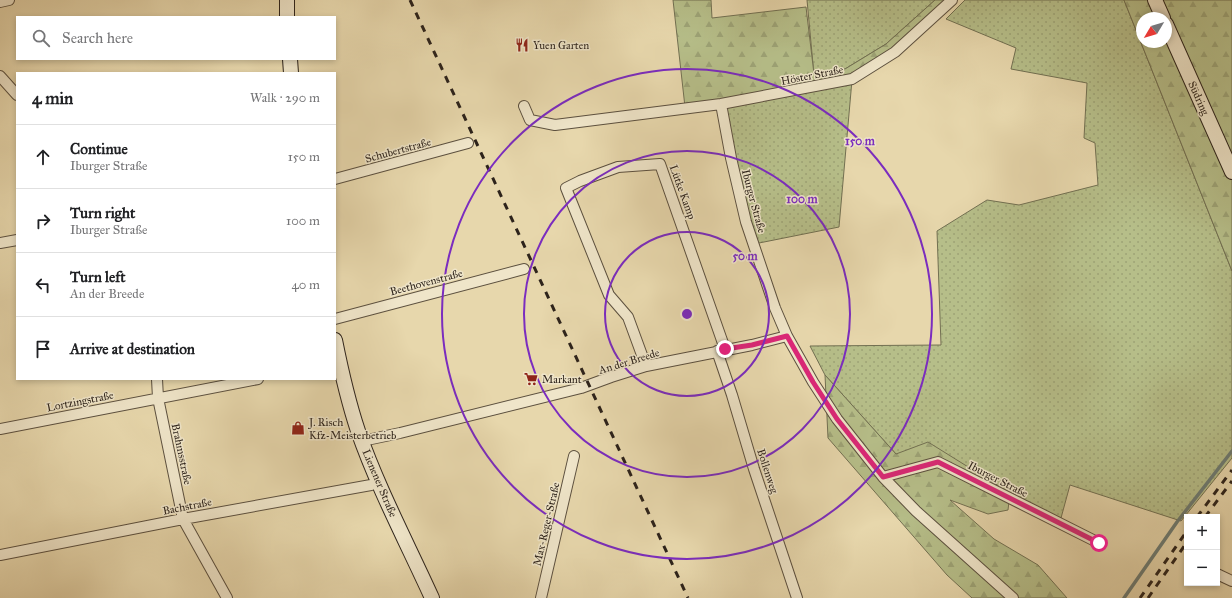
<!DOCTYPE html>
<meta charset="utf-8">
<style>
:root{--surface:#fff;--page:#f2f2f2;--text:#202124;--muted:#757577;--line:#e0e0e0}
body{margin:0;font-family:"IM FELL Great Primer",serif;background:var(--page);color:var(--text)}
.controls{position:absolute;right:12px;bottom:12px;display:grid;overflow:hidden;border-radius:0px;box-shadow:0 2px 6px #0003}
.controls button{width:36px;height:36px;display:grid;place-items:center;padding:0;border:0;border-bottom:1px solid var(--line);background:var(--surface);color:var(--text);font:20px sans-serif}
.compass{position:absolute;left:1136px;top:12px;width:36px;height:36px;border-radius:50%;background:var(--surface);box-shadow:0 2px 6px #0003;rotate:232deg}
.stop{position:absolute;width:12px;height:12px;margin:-9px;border:3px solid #db2777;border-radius:50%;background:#fff}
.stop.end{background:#db2777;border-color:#fff;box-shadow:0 1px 4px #0008}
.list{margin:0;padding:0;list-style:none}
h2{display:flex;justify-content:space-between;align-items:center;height:52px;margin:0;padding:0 16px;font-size:17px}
h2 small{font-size:13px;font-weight:400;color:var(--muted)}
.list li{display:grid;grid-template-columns:26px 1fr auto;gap:12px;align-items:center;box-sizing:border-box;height:64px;padding:0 16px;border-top:1px solid var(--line)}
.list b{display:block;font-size:15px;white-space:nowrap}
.list p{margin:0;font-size:13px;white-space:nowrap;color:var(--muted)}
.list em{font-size:13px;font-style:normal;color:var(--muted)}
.icon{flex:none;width:22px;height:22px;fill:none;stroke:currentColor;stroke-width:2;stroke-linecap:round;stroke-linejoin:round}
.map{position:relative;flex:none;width:1232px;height:598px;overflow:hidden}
.search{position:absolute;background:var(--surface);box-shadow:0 2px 6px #0003;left:16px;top:16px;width:320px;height:44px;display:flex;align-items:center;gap:10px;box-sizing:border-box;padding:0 14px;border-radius:0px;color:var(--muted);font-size:15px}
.panel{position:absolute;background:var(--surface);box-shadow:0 2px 6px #0003;left:16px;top:72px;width:320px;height:308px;border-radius:0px}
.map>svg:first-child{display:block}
.grass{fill:url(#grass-dots);stroke:#727052}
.forest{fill:url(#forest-firs);stroke:#727052;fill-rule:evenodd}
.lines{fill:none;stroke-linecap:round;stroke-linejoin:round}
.stream{stroke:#6d7c74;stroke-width:3.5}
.street-casing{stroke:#5c503f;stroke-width:12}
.secondary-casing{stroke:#2d231b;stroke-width:16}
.street{stroke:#efe5c9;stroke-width:10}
.secondary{stroke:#efe5c9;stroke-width:14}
.rail{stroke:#2d231b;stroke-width:3;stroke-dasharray:7 7;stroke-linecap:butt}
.route{stroke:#db2777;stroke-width:5}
.ring{fill:none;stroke:#7b2cbf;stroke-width:2}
.labels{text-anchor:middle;stroke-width:3;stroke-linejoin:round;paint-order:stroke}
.poi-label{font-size:11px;fill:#2d231b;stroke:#efe5c9;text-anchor:start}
.street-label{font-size:11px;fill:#2d231b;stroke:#efe5c9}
.centre{fill:#7b2cbf;stroke:#efe5c9;stroke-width:2}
.ring-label{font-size:12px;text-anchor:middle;font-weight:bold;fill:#7b2cbf;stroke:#efe5c9;stroke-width:3;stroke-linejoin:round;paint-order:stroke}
</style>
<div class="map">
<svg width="1232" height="598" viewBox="0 0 1232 598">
<defs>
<pattern id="grass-dots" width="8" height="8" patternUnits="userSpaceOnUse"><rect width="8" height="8" fill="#b6be89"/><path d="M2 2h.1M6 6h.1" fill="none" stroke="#9da376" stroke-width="1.8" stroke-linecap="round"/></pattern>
<pattern id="forest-firs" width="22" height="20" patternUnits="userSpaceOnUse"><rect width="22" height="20" fill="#b6be89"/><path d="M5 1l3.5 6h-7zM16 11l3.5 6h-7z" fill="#9da376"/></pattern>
</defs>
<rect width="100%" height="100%" fill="#e7d7ac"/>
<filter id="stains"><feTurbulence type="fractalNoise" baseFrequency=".005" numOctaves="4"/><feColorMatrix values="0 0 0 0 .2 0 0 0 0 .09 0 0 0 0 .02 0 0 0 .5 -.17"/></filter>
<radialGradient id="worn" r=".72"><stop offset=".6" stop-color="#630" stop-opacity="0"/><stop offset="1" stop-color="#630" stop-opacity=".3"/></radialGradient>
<!-- grass -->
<path class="grass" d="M807 0H935L886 44 845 69 814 75Z
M965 0H1124L1232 271V458L1181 521 1070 485 1061 518 896 454 825 375 810 346 941 345 937 231 987 200 1019 205 1098 185 1095 143 1084 138 1087 83 1011 69 1016 48 946 19Z
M852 80 839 227 754 244 724 106Z"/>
<!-- forest -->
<path class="forest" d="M673 0H711L712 18 806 7 814 74 845 69 886 44 935 0H945L891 49 849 75 685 107Z
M1124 0H1232V271ZM1142 18H1166V42H1142Z
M825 375 896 454 928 442 1010 493 1008 510 988 514 950 500 994 539 1038 565 1067 598H972L947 575 828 438Z"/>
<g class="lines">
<!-- stream -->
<path class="stream" d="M1124 598 1177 522 1232 451"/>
<!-- street casing -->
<g class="street-casing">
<path id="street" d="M0 2 9 0
M0 76 17 95
M721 104 731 158 746 222 775 308 787 336 813 382 837 419 883 477 916 511 1013 598
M524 106 530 120 555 125 721 104 852 79 895 52 952 0
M335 179 468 143
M0 243 17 240
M335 319 524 269
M717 351 732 395 754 469 797 598
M646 366 628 317 609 295 566 188 580 181 618 167 660 164 725 349
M157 379 158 398 183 519 227 598
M0 429 258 379
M362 441 400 433 581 388 611 377 646 366 752 345 787 336
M883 477 938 462 1099 543
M0 555 183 519 371 485 379 482
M1217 574 1232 581
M541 598 574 456"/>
</g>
<!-- secondary casing -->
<g class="secondary-casing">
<path id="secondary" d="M287 0V17
M1155 0 1163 18
M1166 24 1232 172
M290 59 291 73
M335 340C341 370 348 401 358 431 378 488 407 543 432 598"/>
</g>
<!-- street -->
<use href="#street" class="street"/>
<!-- secondary -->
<use href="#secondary" class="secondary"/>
<!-- rail -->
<path class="rail" d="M410 0 688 598
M1197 517 1232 470
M1205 517 1232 481
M1140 598 1187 531
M1148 598 1187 542"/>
</g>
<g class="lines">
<!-- route -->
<path class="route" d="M725 349 752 345 787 336 813 382 837 419 883 477 938 462 1099 543"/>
</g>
<!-- distance rings -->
<g class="ring">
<circle cx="687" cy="314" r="82"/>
<circle cx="687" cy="314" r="163"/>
<circle cx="687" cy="314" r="245"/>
</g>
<!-- icons -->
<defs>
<g id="restaurant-bare" transform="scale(1.08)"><path d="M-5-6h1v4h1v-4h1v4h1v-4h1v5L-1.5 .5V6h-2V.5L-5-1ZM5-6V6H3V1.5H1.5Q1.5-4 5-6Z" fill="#8f2418" stroke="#efe5c9" stroke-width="2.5" paint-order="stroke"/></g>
<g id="supermarket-bare" transform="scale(1.08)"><path d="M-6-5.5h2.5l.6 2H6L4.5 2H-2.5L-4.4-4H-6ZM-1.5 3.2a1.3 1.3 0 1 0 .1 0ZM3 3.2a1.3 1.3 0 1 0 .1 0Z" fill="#8f2418" stroke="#efe5c9" stroke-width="2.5" paint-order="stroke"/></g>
<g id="shop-bare" transform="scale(1.08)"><path d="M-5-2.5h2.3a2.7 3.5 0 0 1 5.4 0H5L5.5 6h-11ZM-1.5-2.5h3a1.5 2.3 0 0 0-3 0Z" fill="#8f2418" stroke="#efe5c9" stroke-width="2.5" paint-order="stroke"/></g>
</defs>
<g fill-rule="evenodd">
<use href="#restaurant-bare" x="522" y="45"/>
<use href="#supermarket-bare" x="531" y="379"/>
<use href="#shop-bare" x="298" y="428"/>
</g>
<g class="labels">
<!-- poi labels -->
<g class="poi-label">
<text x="533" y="49">Yuen Garten</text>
<text x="542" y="383">Markant</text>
<text x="309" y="426">J. Risch<tspan x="309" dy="13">Kfz-Meisterbetrieb</tspan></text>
</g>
<!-- street labels -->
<g class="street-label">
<text transform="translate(812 75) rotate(-11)" y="4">Höster Straße</text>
<text transform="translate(1199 98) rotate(66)" y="4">Südring</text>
<text transform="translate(398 150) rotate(-15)" y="4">Schubertstraße</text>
<text transform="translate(683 192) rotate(70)" y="4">Lütke Kamp</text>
<text transform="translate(754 201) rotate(75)" y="4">Iburger Straße</text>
<text transform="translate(426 282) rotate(-15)" y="4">Beethovenstraße</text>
<text transform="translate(629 361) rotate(-17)" y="4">An der Breede</text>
<text transform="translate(80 401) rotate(-11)" y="4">Lortzingstraße</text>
<text transform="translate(182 454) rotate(78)" y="4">Brahmsstraße</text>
<text transform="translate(768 471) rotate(72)" y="4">Bollenweg</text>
<text transform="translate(998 479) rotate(27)" y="4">Iburger Straße</text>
<text transform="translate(380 483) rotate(67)" y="4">Lienener Straße</text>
<text transform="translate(187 506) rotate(-11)" y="4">Bachstraße</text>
<text transform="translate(546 524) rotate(-77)" y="4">Max-Reger-Straße</text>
</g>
</g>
<circle cx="687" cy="314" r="6" class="centre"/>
<g class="ring-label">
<text x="860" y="145">150 m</text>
<text x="802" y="203">100 m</text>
<text x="745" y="260">50 m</text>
</g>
<rect width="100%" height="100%" filter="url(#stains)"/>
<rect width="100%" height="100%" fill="url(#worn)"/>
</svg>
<div class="controls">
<button>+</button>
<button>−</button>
</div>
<svg class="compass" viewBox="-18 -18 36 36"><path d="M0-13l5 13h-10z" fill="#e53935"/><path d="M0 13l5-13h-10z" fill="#757577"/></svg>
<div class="stop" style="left:1099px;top:543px"></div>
<div class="stop end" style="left:725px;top:349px"></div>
<div class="search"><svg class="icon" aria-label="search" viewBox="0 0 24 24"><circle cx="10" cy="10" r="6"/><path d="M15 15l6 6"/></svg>Search here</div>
<section class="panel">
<h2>4 min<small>Walk · 290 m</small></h2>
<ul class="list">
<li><svg class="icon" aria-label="ahead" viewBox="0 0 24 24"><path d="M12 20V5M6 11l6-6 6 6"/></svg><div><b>Continue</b><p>Iburger Straße</p></div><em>150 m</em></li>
<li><svg class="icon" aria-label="right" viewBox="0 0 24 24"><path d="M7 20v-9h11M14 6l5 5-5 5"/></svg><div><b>Turn right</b><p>Iburger Straße</p></div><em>100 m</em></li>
<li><svg class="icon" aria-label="left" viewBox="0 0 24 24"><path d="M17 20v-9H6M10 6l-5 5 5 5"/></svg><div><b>Turn left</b><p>An der Breede</p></div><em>40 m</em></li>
<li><svg class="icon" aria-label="arrive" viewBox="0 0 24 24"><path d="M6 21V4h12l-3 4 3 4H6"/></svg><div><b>Arrive at destination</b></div></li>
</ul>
</section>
</div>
